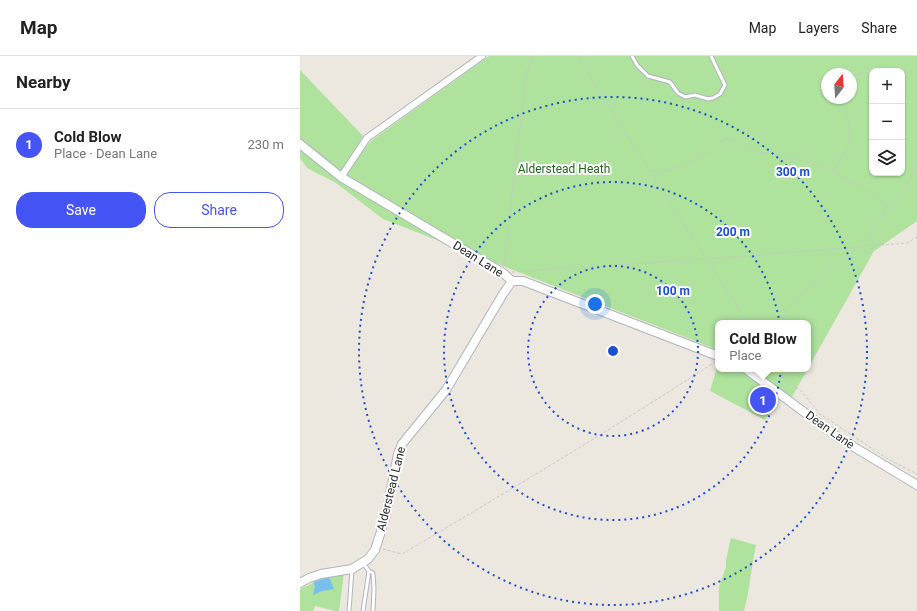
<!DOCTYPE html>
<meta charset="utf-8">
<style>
:root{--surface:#fff;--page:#f2f2f2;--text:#222;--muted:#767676;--line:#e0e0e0;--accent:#4554f4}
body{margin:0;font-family:Roboto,sans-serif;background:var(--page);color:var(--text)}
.controls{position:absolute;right:12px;top:12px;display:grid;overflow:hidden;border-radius:8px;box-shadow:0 1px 3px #0004}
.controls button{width:36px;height:36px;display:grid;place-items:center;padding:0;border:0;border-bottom:1px solid var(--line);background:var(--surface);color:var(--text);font:20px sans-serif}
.compass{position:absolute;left:521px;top:12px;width:36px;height:36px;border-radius:50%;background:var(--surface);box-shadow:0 1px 3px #0004;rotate:17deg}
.you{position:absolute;left:295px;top:248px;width:14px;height:14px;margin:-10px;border:3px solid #fff;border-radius:50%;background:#1a73e8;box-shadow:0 0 0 6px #1a73e833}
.badge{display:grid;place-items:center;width:26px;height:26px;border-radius:50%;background:var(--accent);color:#fff;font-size:13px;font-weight:700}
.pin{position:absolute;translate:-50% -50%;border:2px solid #fff;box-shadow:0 1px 4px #0006}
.popup{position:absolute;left:415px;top:264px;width:96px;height:52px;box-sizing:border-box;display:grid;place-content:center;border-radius:8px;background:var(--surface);filter:drop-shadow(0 1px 3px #0005);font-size:13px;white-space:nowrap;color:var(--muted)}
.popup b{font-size:15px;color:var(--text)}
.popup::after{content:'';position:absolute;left:50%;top:100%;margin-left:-8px;border:8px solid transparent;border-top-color:var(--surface)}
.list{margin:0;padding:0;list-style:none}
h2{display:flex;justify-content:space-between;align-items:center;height:52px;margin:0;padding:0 16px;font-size:17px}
h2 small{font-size:13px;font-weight:400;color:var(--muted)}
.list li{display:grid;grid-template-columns:26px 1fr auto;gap:12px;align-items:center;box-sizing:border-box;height:72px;padding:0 16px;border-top:1px solid var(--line)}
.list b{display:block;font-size:15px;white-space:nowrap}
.list p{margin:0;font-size:13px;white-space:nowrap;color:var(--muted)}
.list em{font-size:13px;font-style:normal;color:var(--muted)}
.actions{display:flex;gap:8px;padding:12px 16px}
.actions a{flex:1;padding:9px 0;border:1px solid var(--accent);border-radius:16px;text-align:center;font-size:14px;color:var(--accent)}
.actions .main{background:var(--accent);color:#fff}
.icon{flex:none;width:22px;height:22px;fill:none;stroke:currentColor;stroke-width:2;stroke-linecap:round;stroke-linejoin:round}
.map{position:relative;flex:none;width:617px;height:555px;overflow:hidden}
header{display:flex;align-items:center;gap:24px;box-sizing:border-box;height:56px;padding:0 20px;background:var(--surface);border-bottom:1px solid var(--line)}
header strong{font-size:19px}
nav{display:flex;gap:22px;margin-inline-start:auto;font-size:14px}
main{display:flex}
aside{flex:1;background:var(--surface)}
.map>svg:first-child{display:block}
.green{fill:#aee29d;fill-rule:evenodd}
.water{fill:#76c0eb}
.building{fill:#c9c6bd;stroke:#c9c4b8}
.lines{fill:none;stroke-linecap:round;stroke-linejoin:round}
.lane-casing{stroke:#b2b3bf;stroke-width:5}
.street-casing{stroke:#b2b3bf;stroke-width:8}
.secondary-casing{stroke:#b2b3bf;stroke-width:10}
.path{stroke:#c8c8c8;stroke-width:1;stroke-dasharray:3 2;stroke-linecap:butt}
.lane{stroke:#fff;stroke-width:3}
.street{stroke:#fff;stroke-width:6}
.secondary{stroke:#fff;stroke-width:8}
.ring{fill:none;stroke:#1d4ed8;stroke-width:2;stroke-dasharray:2 4}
.labels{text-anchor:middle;stroke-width:4;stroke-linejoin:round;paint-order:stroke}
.park-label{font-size:12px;fill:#25681d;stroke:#fff}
.street-label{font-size:12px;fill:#2c2c2c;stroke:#fff}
.centre{fill:#1d4ed8;stroke:#fff;stroke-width:2}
.ring-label{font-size:12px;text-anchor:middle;font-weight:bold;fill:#1d4ed8;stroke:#fff;stroke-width:4;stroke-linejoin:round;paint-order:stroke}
</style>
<header>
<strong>Map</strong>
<nav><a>Map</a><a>Layers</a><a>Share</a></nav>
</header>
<main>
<aside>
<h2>Nearby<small></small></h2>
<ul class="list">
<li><span class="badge">1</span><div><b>Cold Blow</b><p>Place · Dean Lane</p></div><em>230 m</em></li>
</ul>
<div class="actions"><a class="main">Save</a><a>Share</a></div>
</aside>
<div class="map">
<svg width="617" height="555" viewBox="0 0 617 555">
<rect width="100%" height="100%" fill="#ede8df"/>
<!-- green -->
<path class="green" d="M189 0H617V165L574 195 492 341 485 342 454 313H508V267H418V294L83 163 36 127 7 112 0 102V14L63 80 38 124 72 84ZM572 15H602V117H572ZM527 18H551V42H527Z
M418 308V313H438L469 333 479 341 465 364 410 335Z
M431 482 456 489C451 511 450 534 444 555H419V531L426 511V504Z
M44 517 39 555H35L15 550 13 555H0V533L22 523Z"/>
<!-- water -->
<path class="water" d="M29 521 34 533 22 535 13 539 15 530 13 526Z"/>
<!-- building -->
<path class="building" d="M462 338 469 342 465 350 458 345Z"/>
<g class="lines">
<!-- lane casing -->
<g class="lane-casing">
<path id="lane" d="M332 0 337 9 348 20 370 26 378 37 385 41 395 39 408 43 413 42 420 38 425 29 411 0
M63 507 69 515 73 517 74 533 73 555
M49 555 52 514
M63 555 69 515"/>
</g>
<!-- street casing -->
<g class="street-casing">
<path id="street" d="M41 121 67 82 182 0"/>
</g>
<!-- secondary casing -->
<g class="secondary-casing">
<path id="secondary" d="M0 88 41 121 203 217 212 225H223L418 300
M446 313 539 382 617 429
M0 527 9 522 21 518 52 513 68 503 75 494 85 463 98 398 102 388 146 334 203 238 212 225"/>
</g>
<!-- path -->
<path class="path" d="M277 0 392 181 448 267
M602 18 617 15
M551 21 563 17 572 16
M533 115C538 108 544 99 548 91 555 75 542 58 542 42
M354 120 392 105 406 98 418 87 429 82 436 85 441 90 448 92 463 97 495 101 528 112 538 119 569 136 586 149
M558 190 570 177 580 163 586 149 601 135 607 127 614 115 617 104
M204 210 226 18 233 0
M212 216 407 203 607 187 617 181
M481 267 487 254 503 235 519 225 536 207 556 192
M479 313 486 324 501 335 520 358 588 403 617 418
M83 493 102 498C207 436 312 373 415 306"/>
<!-- lane -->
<use href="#lane" class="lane"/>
<!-- street -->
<use href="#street" class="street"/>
<!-- secondary -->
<use href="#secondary" class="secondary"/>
</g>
<!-- distance rings -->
<g class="ring">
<circle cx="313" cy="295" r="85"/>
<circle cx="313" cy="295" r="169"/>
<circle cx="313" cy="295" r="254"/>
</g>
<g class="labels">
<!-- park labels -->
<g class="park-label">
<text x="264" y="117">Alderstead Heath</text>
</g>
<!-- street labels -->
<g class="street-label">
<text transform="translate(178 203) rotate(32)" y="4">Dean Lane</text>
<text transform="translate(530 374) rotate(35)" y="4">Dean Lane</text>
<text transform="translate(91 433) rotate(-76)" y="4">Alderstead Lane</text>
</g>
</g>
<circle cx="313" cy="295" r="6" class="centre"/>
<g class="ring-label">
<text x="493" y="120">300 m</text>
<text x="433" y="180">200 m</text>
<text x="373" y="239">100 m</text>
</g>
</svg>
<div class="controls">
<button>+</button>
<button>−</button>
<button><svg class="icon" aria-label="layers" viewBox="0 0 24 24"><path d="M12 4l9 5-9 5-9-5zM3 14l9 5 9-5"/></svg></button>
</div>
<svg class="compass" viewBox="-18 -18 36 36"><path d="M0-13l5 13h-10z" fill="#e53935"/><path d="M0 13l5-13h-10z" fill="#767676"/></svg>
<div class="you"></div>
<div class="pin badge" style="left:463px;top:344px">1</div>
<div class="popup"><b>Cold Blow</b>Place</div>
</div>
</main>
